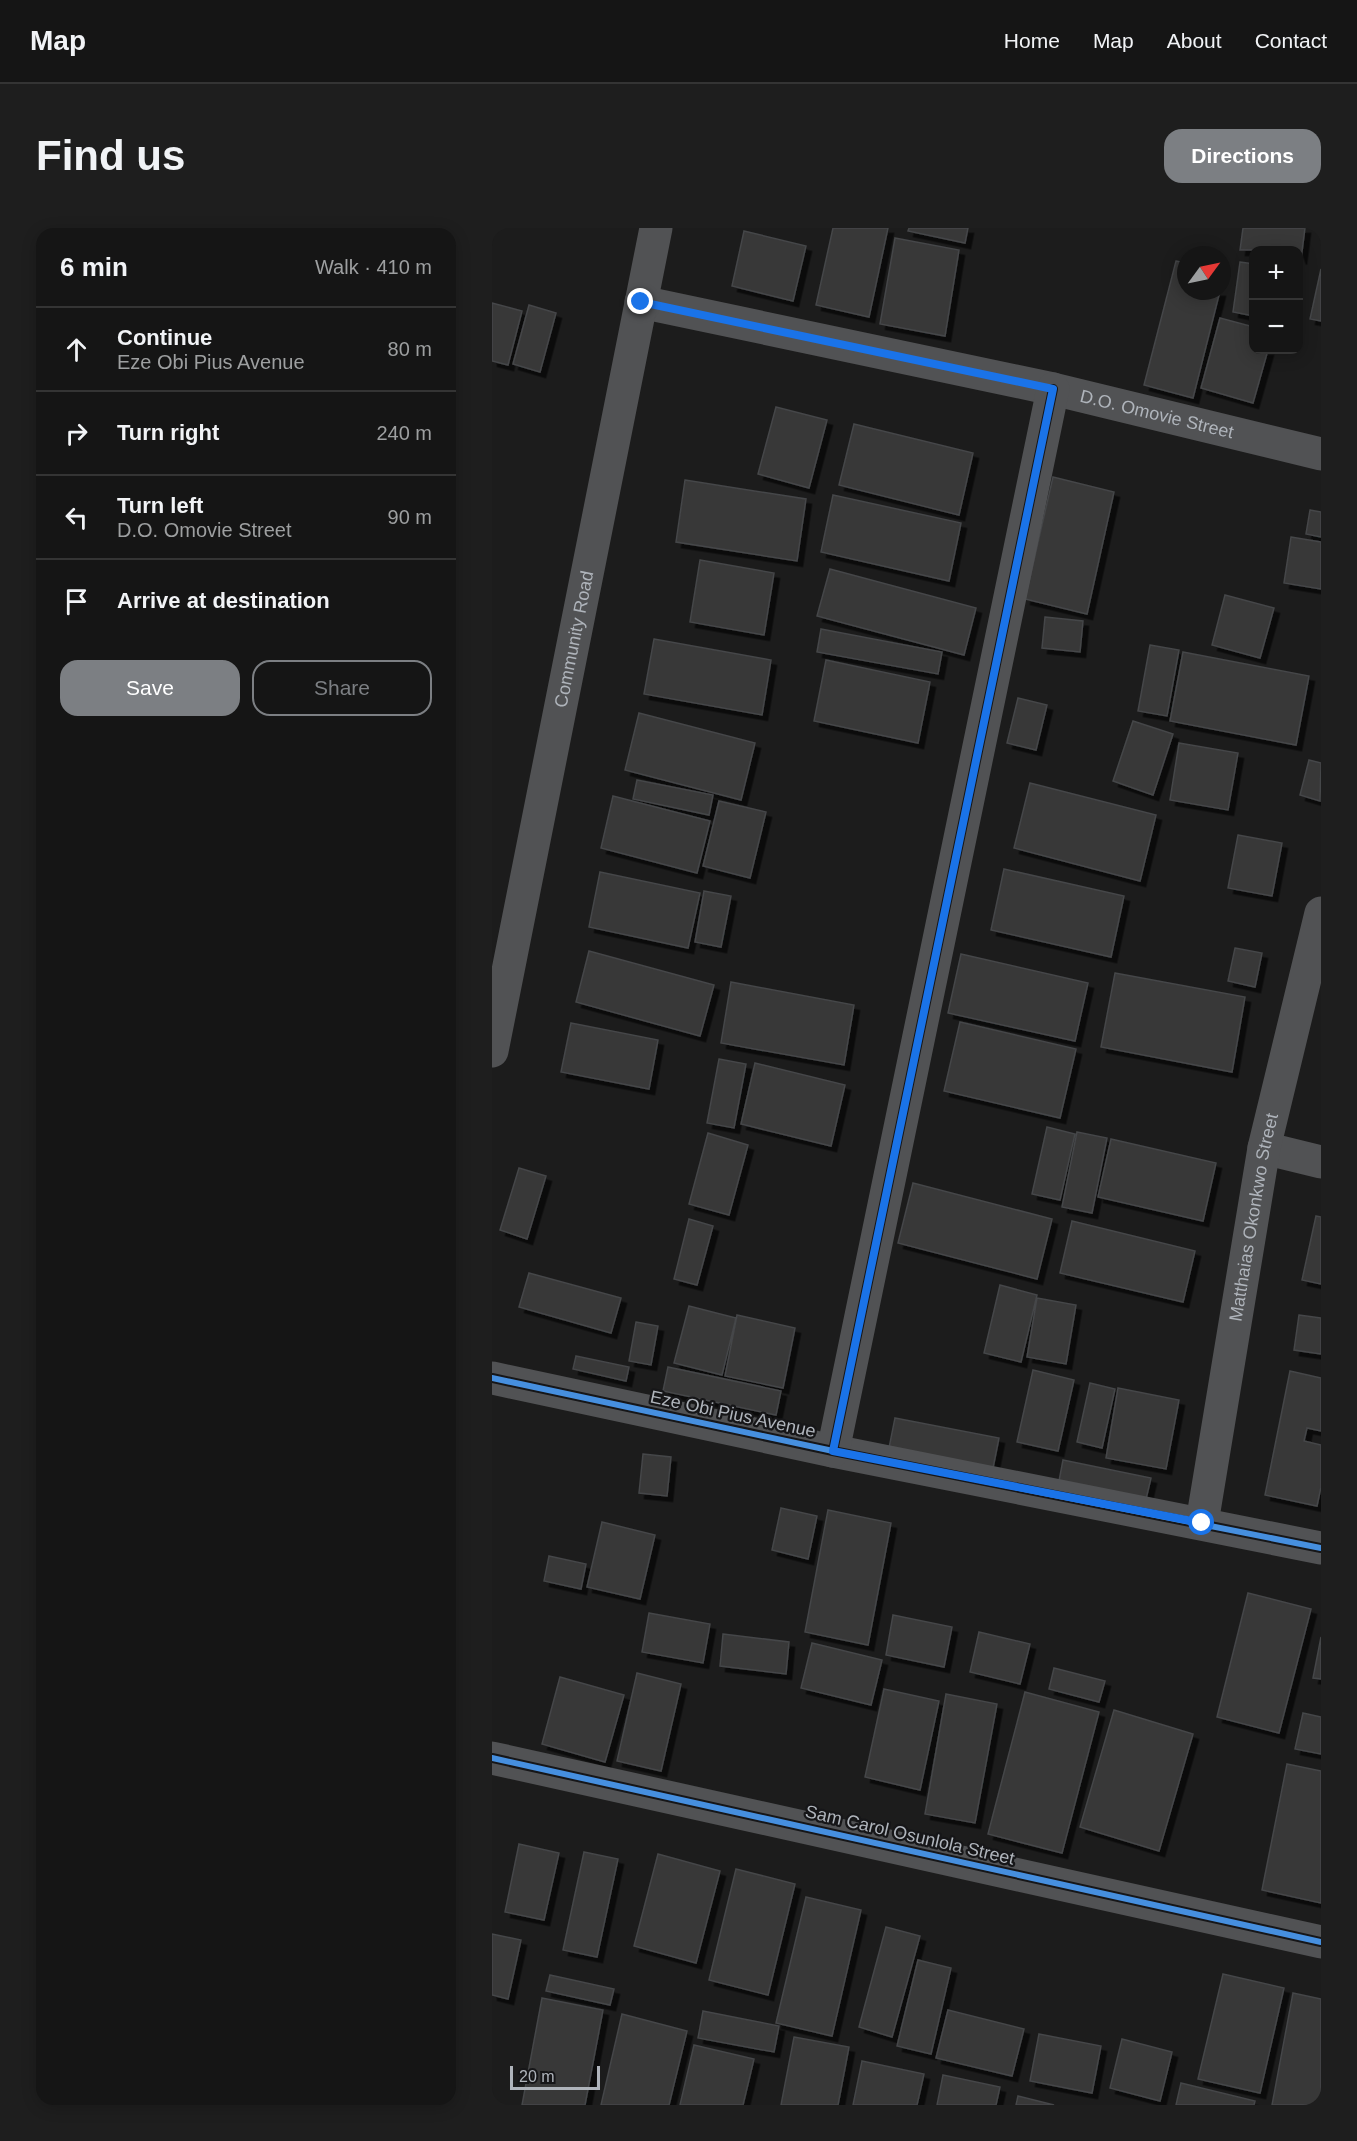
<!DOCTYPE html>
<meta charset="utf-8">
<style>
:root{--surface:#151515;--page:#1e1e1e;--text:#f1f3f6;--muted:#9d9fa0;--line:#343434;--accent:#7c7f83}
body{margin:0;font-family:Arial,sans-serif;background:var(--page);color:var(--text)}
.controls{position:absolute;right:18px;top:18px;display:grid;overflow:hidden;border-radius:12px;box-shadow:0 3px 15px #0003}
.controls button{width:54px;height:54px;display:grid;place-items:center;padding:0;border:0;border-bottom:2px solid var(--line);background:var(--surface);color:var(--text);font:30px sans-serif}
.compass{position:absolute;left:685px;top:18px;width:54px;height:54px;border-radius:50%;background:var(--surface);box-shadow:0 3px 15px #0003;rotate:57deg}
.scale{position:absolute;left:18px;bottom:15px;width:90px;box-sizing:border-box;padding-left:6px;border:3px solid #afb4bb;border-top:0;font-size:16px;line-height:21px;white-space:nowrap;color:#afb4bb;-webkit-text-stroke:4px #161618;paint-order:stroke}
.stop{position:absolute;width:18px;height:18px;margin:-14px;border:4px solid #1a73e8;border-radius:50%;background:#fff}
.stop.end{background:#1a73e8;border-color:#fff;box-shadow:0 2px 6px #0008}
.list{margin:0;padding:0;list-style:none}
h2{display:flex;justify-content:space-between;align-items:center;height:78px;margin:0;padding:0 24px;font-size:26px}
h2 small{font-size:20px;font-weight:400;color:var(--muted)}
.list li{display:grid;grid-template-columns:39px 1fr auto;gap:18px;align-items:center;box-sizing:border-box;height:84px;padding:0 24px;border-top:2px solid var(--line)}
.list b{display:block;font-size:22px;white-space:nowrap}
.list p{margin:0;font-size:20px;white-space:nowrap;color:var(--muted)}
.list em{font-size:20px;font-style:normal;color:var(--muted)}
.actions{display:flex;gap:12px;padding:18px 24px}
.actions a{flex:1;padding:14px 0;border:2px solid var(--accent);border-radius:18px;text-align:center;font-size:21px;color:var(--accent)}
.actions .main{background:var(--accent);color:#fff}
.icon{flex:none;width:33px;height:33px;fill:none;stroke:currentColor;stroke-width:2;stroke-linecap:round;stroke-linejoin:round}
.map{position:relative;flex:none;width:829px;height:1877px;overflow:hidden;border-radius:18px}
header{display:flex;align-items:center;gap:36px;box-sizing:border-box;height:84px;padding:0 30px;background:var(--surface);border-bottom:2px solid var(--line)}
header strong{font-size:28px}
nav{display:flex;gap:33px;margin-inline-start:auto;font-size:21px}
.intro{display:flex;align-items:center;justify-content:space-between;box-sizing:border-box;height:144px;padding:0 36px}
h1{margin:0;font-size:42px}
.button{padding:15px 27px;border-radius:18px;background:var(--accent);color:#fff;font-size:21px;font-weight:700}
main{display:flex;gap:36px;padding:0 36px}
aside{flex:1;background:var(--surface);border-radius:18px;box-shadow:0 3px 15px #0003}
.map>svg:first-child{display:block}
.building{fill:#383839;stroke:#454648;stroke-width:1.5;filter:url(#shadow)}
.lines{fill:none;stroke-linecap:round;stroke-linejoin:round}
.minor{stroke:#515254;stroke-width:33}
.cycleway-casing{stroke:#161618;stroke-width:10}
.cycleway{stroke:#468fdf;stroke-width:6}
.route{stroke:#1a73e8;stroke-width:8}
.labels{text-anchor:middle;stroke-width:4.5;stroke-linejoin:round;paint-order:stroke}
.street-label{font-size:18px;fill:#afb4bb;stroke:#161618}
</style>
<header>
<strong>Map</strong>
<nav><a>Home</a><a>Map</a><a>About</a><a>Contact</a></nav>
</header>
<div class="intro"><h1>Find us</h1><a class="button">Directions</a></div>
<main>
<aside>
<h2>6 min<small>Walk · 410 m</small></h2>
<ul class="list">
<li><svg class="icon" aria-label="ahead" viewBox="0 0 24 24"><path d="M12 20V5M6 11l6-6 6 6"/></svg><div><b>Continue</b><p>Eze Obi Pius Avenue</p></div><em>80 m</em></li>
<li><svg class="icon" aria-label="right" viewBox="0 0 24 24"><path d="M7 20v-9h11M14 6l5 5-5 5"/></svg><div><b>Turn right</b></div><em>240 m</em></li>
<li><svg class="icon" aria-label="left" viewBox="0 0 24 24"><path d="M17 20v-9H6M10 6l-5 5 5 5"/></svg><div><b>Turn left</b><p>D.O. Omovie Street</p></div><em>90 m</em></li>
<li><svg class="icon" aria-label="arrive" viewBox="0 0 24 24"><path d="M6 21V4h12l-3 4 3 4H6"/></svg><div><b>Arrive at destination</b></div></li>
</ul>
<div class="actions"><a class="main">Save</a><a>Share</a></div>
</aside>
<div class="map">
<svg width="829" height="1877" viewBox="0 0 829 1877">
<defs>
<filter id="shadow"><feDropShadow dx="5.5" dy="5.5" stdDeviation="0" flood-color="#0009"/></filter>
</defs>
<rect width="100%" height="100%" fill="#1c1c1c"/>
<!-- building -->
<path class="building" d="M341 0H396L377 89 324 77Z
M417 0H476L473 15 416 3Z
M751 0H813L809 31 806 22H748Z
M252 3 314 18 301 73 240 58Z
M403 10 467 22 453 108 388 96Z
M684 33 694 35V63H728L701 170 652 157Z
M748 34 762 36V88L741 84Z
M829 41V93L818 91Z
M0 75 30 83 16 137 0 133Z
M37 77 64 85 48 144 21 136Z
M728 90 762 99V122H776L761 175 709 160Z
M284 179 335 192 317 260 266 246Z
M362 196 481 225 467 287 347 257Z
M561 249 622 264 595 386 533 371Z
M193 252 314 271 305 333 184 314Z
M341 267 469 295 457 353 329 324Z
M818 282 829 284V309L814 306Z
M799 309 829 314V361L792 355Z
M208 332 282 345 272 407 198 394Z
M338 341 484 380 472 427 325 388Z
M733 367 782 380 768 430 720 417Z
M553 389 591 393 588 424 550 420Z
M329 401 450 424 446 446 325 424Z
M162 411 279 432 270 487 152 466Z
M658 417 687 422 675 488 646 483Z
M691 424 817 448 804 517 678 493Z
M334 432 438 454 426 515 322 493Z
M526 470 555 477 544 522 515 515Z
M147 485 263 515 249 572 133 542Z
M641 493 681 506 661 567 621 553Z
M687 515 746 525 736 582 678 572Z
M817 532 829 535 828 573 808 567Z
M145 552 221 567 217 587 141 571Z
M538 555 664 587 648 653 522 620Z
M121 568 218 593 205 645 109 620Z
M227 573 274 584 258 650 211 638Z
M746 607 790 615 780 668 736 660Z
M512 641 632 668 619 729 499 702Z
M108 644 208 665 196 720 97 699Z
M212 663 239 668 229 719 203 714Z
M743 720 770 725 763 759 736 753Z
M97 723 222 757 208 808 84 774Z
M469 726 596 755 583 813 456 785Z
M623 745 753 769 740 844 609 819Z
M239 754 362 777 352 837 229 815Z
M468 794 584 821 568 890 452 863Z
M79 795 166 812 157 861 69 844Z
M227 831 254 836 242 900 215 895Z
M263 835 353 857 339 918 249 896Z
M555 899 583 906 568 972 540 966Z
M585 904 615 910 600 985 570 979Z
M216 905 256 917 237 987 197 976Z
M619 911 724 935 711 993 606 969Z
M27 940 54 948 35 1011 8 1002Z
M421 955 560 991 545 1051 406 1015Z
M824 988 829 989V1056L810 1052Z
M197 991 221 998 205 1057 182 1051Z
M580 993 703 1023 691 1074 568 1045Z
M37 1045 129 1070 119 1105 27 1079Z
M508 1057 545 1067 529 1134 492 1125Z
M545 1070 584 1077 574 1136 535 1129Z
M197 1078 244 1090 230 1147 182 1135Z
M245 1087 303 1100 291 1160 233 1148Z
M807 1087 829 1090V1126L802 1122Z
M144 1094 166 1098 159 1137 137 1133Z
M84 1128 137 1139 134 1153 81 1141Z
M176 1139 289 1163 284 1187 171 1163Z
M541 1142 582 1152 566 1223 525 1214Z
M798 1143 829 1150V1203L815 1200 812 1213 829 1217V1259L825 1278 773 1267Z
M598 1155 623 1161 610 1220 585 1214Z
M626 1160 687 1172 674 1241 614 1230Z
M403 1190 507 1210 501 1240 397 1220Z
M151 1226 179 1229 175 1268 147 1265Z
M571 1232 659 1250 654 1271 567 1253Z
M289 1280 325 1288 316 1331 280 1322Z
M336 1282 399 1295 376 1417 313 1404Z
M110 1294 163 1307 148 1371 95 1359Z
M57 1328 94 1336 89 1361 52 1353Z
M756 1365 819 1381 787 1505 725 1489Z
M157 1385 218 1396 211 1435 150 1424Z
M401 1387 460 1399 452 1439 394 1427Z
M487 1404 538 1416 528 1456 478 1444Z
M231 1406 297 1414 294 1446 228 1438Z
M829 1409V1451L821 1450Z
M320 1415 390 1432 379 1477 309 1460Z
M562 1440 613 1453 607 1474 557 1461Z
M145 1445 189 1456 169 1543 125 1533Z
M68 1449 132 1467 113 1534 50 1516Z
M392 1461 447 1473 428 1562 373 1549Z
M533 1464 607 1484 570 1625 496 1606Z
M454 1466 505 1476 483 1595 433 1586Z
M622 1482 701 1506 667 1623 588 1599Z
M811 1485 829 1489V1526L803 1521Z
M795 1536 829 1543V1675L770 1662Z
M27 1616 67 1625 52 1692 13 1684Z
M92 1624 126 1631 105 1729 71 1722Z
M166 1626 228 1643 204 1735 142 1718Z
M244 1641 303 1656 276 1767 217 1752Z
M314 1669 369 1682 340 1808 284 1795Z
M394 1699 428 1708 400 1809 367 1799Z
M0 1706 29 1712 16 1771 0 1767Z
M426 1732 459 1740 439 1826 405 1818Z
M731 1746 792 1760 768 1865 706 1851Z
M58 1747 122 1761 118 1777 54 1763Z
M801 1765 829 1771V1877H780Z
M50 1770 111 1782 93 1877H30Z
M456 1782 532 1801 520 1848 444 1830Z
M211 1783 287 1798 282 1824 206 1810Z
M130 1786 195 1803 177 1877H109Z
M547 1806 609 1818 600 1865 538 1853Z
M302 1809 357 1819 346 1877H289Z
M630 1811 680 1824 668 1873 618 1860Z
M202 1817 262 1831 251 1877H188Z
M370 1833 432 1846 425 1877H361Z
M451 1847 508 1859 504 1877H445Z
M689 1855 763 1873 762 1877H684Z
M526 1868 562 1877H524Z"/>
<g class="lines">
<!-- minor -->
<g class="minor">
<path id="s1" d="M149 74 561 161 829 226"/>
<path id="s2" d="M0 823 164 0"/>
<path d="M772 920 829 934"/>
<path d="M0 1150 341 1223 829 1320"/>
<path d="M341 1223 561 161"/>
<path id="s3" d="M710 1295 772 920 829 685"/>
<path d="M0 1530 829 1714"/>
</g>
<!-- cycleway casing -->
<g class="cycleway-casing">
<path id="cycleway" d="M0 1150 341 1223 829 1320
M341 1223 561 161
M0 1530 829 1714"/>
</g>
<!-- cycleway -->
<use href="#cycleway" class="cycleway"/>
</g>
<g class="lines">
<!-- route -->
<path class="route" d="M149 74 561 161 341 1223 710 1295"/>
</g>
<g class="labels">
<!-- street labels -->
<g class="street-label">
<text dy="6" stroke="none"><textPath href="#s1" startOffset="528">D.O. Omovie Street</textPath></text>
<text dy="6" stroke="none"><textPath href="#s2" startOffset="420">Community Road</textPath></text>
<text dy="6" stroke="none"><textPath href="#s3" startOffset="310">Matthaias Okonkwo Street</textPath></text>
<text transform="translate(241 1186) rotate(12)" y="6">Eze Obi Pius Avenue</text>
<text transform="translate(418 1607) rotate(13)" y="6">Sam Carol Osunlola Street</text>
</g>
</g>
</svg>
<div class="controls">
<button>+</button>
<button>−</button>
</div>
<svg class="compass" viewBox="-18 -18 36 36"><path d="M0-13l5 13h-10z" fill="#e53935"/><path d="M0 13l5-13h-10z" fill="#9d9fa0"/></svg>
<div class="scale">20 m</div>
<div class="stop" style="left:710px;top:1295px"></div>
<div class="stop end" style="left:149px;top:74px"></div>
</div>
</main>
